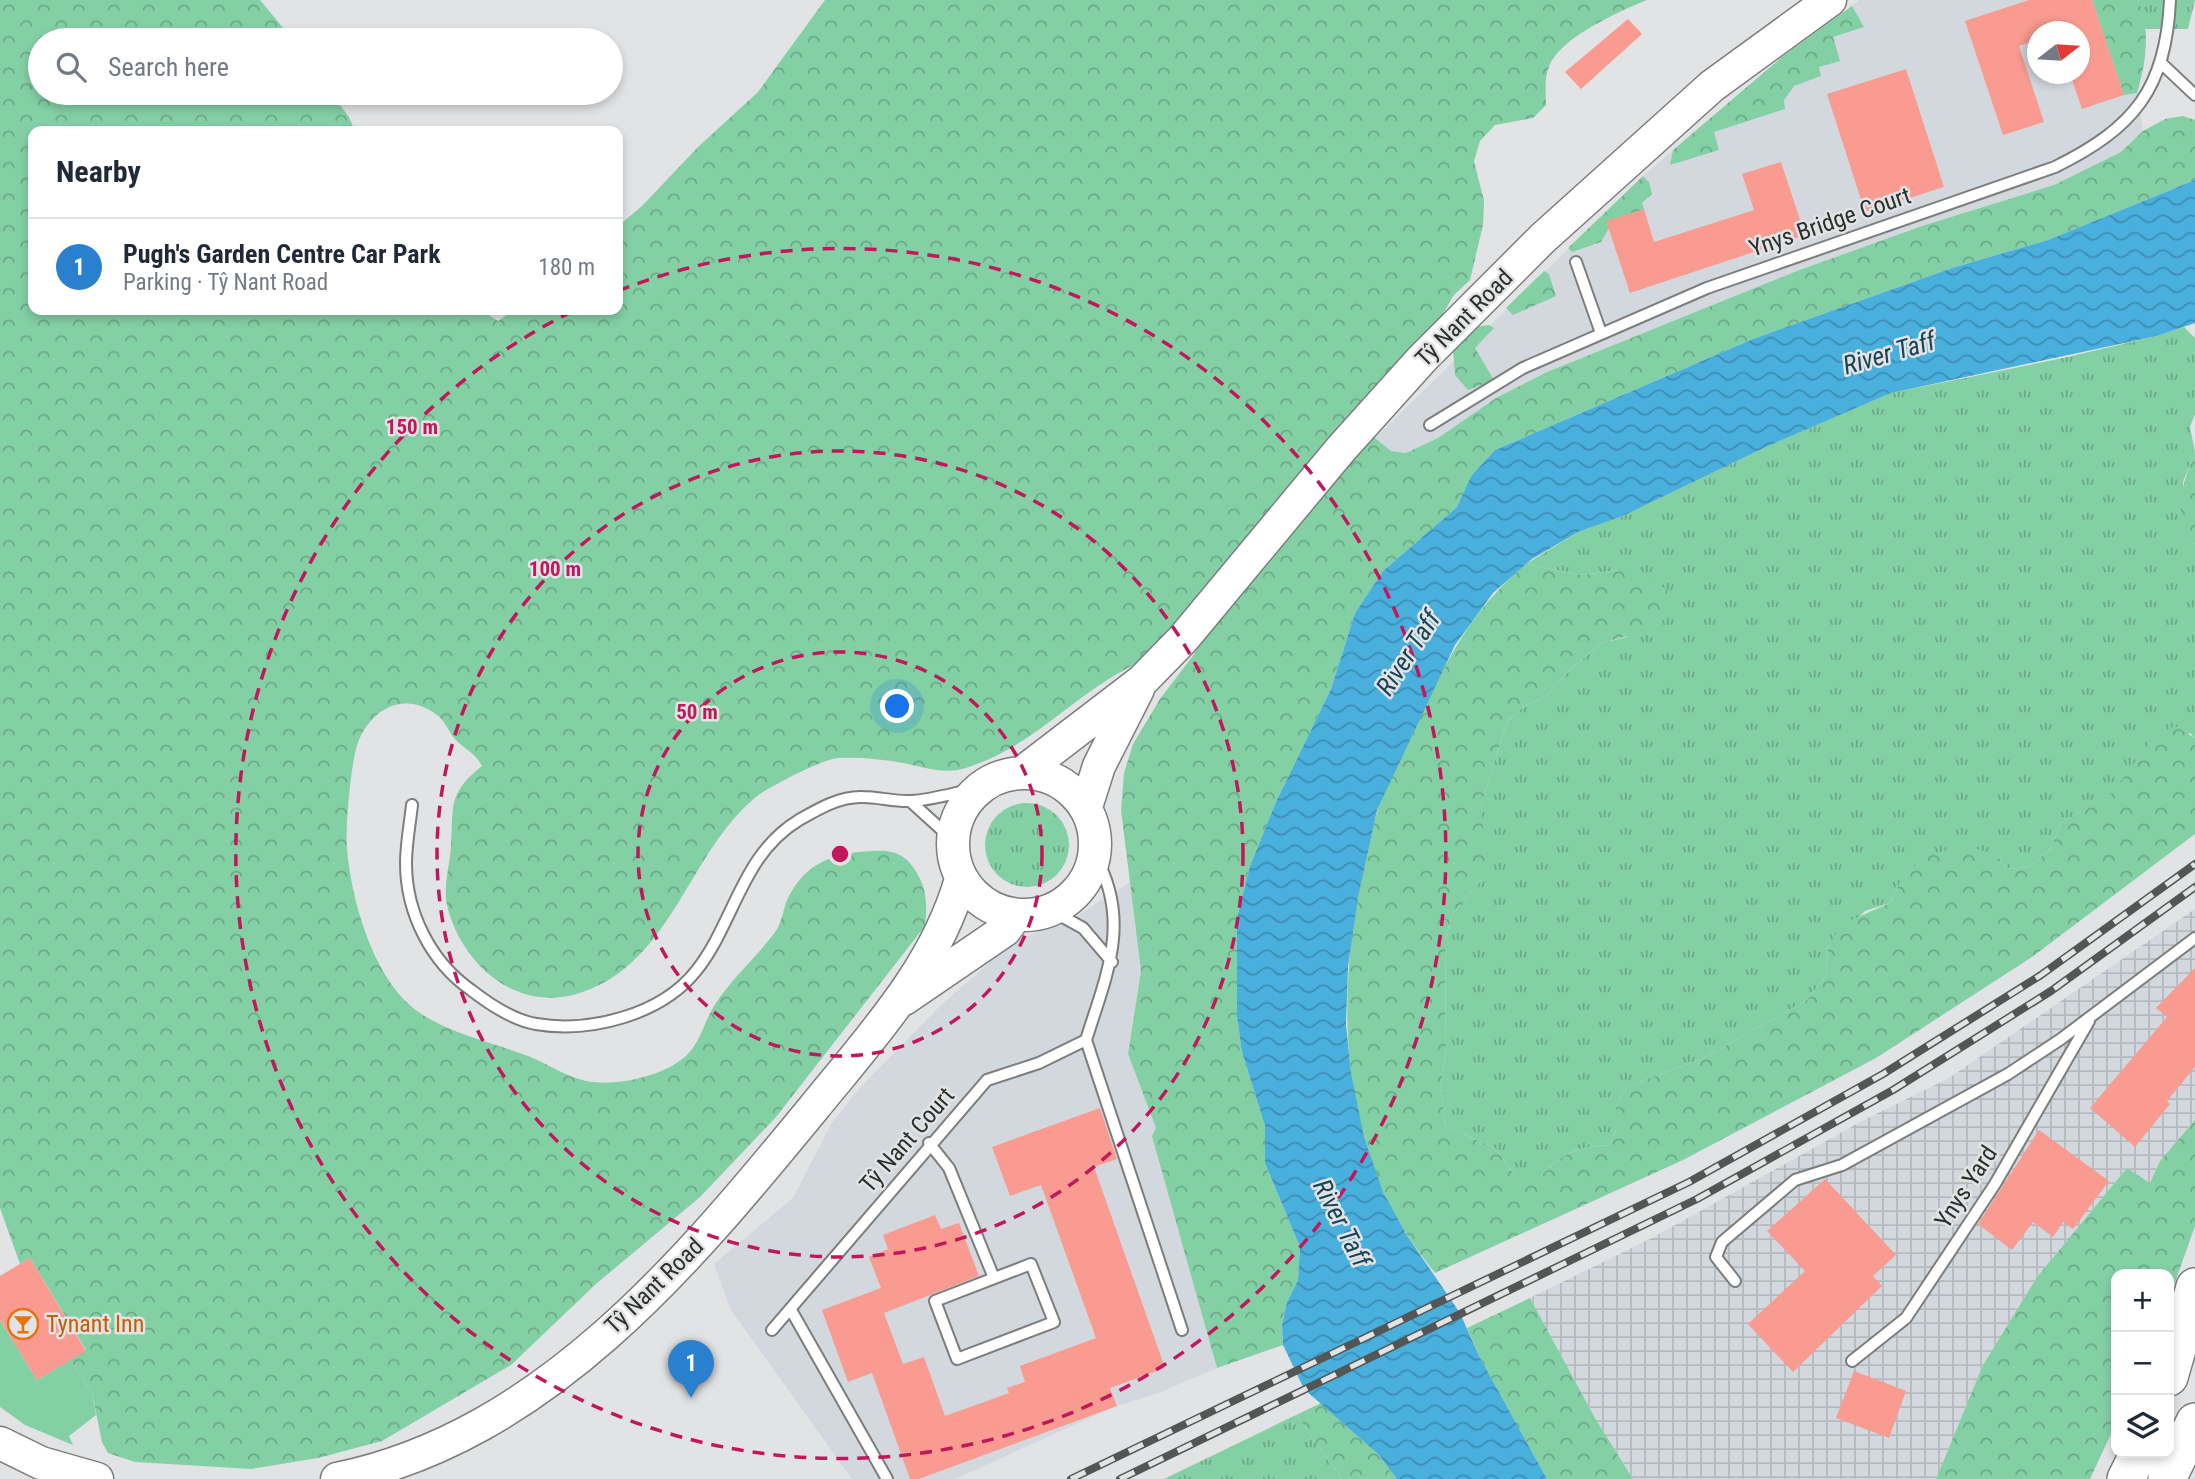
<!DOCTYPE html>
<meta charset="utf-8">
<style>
:root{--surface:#fff;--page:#f2f2f3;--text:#1f2937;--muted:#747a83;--line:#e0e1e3;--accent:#2980ce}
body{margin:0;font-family:"Roboto Condensed",sans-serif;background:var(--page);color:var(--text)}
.controls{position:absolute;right:21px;bottom:21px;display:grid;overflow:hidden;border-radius:14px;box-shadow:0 4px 10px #0003}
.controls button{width:63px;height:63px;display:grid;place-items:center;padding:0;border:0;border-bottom:2px solid var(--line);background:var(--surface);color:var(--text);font:35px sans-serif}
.compass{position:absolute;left:2027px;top:21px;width:63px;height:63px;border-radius:50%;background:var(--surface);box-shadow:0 4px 10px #0003;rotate:73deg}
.you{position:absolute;left:898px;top:707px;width:24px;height:24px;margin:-18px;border:5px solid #fff;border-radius:50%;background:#1a73e8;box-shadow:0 0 0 10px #1a73e833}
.badge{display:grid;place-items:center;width:46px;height:46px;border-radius:50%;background:var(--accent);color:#fff;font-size:23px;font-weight:700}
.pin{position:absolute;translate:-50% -58px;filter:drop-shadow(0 2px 4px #0008)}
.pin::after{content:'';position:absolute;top:37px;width:24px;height:21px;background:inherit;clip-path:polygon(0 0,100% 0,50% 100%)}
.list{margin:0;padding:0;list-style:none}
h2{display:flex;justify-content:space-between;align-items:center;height:91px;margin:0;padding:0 28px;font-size:30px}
h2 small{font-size:23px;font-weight:400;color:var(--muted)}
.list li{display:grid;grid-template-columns:46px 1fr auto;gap:21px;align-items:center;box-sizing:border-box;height:98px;padding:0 28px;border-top:2px solid var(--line)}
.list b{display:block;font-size:26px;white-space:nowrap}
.list p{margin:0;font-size:23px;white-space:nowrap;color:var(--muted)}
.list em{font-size:23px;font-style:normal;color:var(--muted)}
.icon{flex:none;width:38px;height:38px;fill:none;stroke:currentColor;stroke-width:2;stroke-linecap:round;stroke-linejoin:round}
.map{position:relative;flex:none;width:2195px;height:1479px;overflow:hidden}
.search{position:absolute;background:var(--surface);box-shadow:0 4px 10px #0003;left:28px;top:28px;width:595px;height:77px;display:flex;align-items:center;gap:18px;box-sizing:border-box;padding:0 24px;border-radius:38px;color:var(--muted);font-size:26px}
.panel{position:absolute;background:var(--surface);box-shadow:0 4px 10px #0003;left:28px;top:126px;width:595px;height:189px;border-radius:14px}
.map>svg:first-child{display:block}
.built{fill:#d2d8de;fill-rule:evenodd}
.industrial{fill:url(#industrial-grid)}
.grass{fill:url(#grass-tufts)}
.forest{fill:url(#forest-crowns)}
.garden{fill:#84d0a5}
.water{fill:url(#water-waves)}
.building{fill:#f99b90}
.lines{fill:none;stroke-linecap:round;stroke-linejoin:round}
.service-casing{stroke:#7c7d7d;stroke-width:14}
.secondary-casing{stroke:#7c7d7d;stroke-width:35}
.trunk-casing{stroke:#7c7d7d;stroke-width:40}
.service{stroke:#fff;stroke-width:10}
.secondary{stroke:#fff;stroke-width:32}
.trunk{stroke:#fff;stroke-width:37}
.rail-casing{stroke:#545555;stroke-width:8}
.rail{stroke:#e2e3e4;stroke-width:5;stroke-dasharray:16;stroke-linecap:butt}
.ring{fill:none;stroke:#c2185b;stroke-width:3.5;stroke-dasharray:12 9}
.labels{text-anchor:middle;stroke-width:5;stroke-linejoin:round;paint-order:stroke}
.street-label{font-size:24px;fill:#2d2e2e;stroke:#e2e3e4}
.food-label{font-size:24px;fill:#c56008;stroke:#e2e3e4;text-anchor:start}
.water-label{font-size:26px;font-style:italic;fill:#194458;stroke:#e2e3e4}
.centre{fill:#c2185b;stroke:#e2e3e4;stroke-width:3.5}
.ring-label{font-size:21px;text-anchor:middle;font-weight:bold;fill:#c2185b;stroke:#e2e3e4;stroke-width:5;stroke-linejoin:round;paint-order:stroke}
</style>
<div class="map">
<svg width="2195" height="1479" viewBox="0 0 2195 1479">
<defs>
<pattern id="industrial-grid" width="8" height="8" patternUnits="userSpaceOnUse" patternTransform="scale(1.75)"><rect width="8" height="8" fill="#d2d8de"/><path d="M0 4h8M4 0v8" fill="none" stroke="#b5babf"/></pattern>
<pattern id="grass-tufts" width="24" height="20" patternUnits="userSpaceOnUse" patternTransform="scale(1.75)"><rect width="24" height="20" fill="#84d0a5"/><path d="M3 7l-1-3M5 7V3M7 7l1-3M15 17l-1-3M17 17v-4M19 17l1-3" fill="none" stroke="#6ca987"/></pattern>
<pattern id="forest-crowns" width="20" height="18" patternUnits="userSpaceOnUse" patternTransform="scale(1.75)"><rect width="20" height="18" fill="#84d0a5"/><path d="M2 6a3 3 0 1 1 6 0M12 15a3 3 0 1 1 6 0" fill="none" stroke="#6ca987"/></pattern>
<pattern id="water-waves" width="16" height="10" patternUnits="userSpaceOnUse" patternTransform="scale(1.75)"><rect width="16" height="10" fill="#49afdd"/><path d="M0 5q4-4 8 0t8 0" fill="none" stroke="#3d8fb4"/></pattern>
</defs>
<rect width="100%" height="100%" fill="#e2e3e4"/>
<!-- built -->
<path class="built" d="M1860 0H2138L2144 15 2146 38 2144 67 2137 93 2143 131 2121 152 2054 185 1922 226 1797 271 1547 372 1496 398 1438 438 1406 453 1391 451 1375 438 1643 176 1782 57ZM2038 32H2080V74H2038Z
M1130 882 1141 971 1128 1055 1156 1128 1153 1136 1217 1368 1156 1394 1116 1406 955 1479H852L731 1310 714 1264 793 1198 831 1124 859 1089 942 1004 1013 942 1077 916Z"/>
<!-- industrial -->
<path class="industrial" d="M2195 909V1120L2160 1161 2150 1184 2127 1168 2037 1277 1983 1365 1936 1479H1633L1595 1418 1530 1298 1652 1238 1860 1122 1949 1078Z"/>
<!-- grass -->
<path class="grass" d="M2138 0H2195L2188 29H2145Z
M2184 327 2195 338V414L2190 427 2195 452 2183 482 2186 539 2195 544V738L2190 733 2134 765 2112 794 2061 823 2051 848 2030 867 2009 869 1996 855 1900 883 1890 903 1865 911 1828 947 1826 975 1807 1000 1702 1059 1628 1086 1616 1105V1130L1609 1145C1574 1148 1564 1152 1540 1177H1516L1495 1148 1445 1126 1441 1088 1446 1049 1445 939 1453 913 1481 880V805L1507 722 1523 707 1545 697 1574 666 1602 643 1627 637 1618 570 1582 575 1526 564 1578 532 1623 516 1766 447 1891 393 2063 358 2157 336Z
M985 845a42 42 0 1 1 84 0a42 42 0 1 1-84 0Z
M1296 1415 1342 1479H1164Z"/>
<!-- forest -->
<path class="forest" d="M0 0H260L293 40H40V93H331L349 117 355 131H33V310H481L498 321 514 310H618V226L642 206 698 147 758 92 825 0H1647C1620 11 1559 38 1549 67 1544 78 1546 93 1546 105L1533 118 1495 125 1480 141 1474 161 1484 201 1483 225 1470 280 1454 295 1419 354 1358 431 1375 438 1391 451 1406 453 1438 438 1496 398 1547 372 1797 271 1922 226 2054 185 2121 152 2143 131 2165 119 2183 116 2195 120V180L2048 240 1952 268 1753 339 1495 450 1471 476 1457 507 1383 571 1355 613 1331 689 1276 802 1250 866 1237 918V1017L1242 1052 1265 1126V1163L1300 1247 1298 1280 1287 1302 1282 1325 1283 1345 1217 1368 1152 1136 1156 1128 1128 1054 1141 971 1121 810 1124 773 1133 744 1160 699 1195 653 1183 639C1155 655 1124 668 1098 686 1051 718 1023 749 966 768 943 775 925 767 903 763 882 759 859 757 838 758 821 760 775 784 760 794 687 849 673 969 573 995 512 1010 460 961 447 905 443 887 450 864 451 846 454 806 447 794 482 766 475 752 463 749 454 738 448 730 444 720 437 715 406 691 373 707 359 740 351 757 345 830 347 849 351 898 372 974 412 1007 444 1033 489 1041 528 1056 546 1063 567 1077 586 1081 613 1086 646 1079 670 1067 702 1050 699 1029 716 1003 733 977 757 957 775 932 782 923 783 910 787 900 805 862 834 853 872 851 885 850 899 851 909 862 926 883 928 899 925 926L776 1117 700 1197 596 1284 511 1365 382 1441 318 1458 251 1469 135 1462 108 1453 102 1442 92 1393 70 1360 86 1350 30 1258 20 1264 0 1208Z
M2092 0H2138C2151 31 2146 62 2137 93L2124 95Z
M1852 6 1864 27 1833 37 1840 61 1819 67 1821 76 1794 86 1784 100 1785 109 1714 132 1719 150 1670 165 1673 150 1782 57Z
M1643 176 1649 182 1652 194 1642 203 1644 209 1609 228 1601 242 1572 252 1568 248Z
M1544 271 1549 274 1556 296 1513 315 1506 308Z
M1489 325 1494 328 1475 348 1494 380 1468 390 1455 375 1453 350 1475 327Z
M2195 452V544L2186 539C2175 505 2182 485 2195 452Z
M1526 564 1582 575 1618 570 1651 578 1668 591 1670 613 1653 629 1602 643 1574 666 1545 697 1523 707 1507 722 1481 805 1487 866 1481 880 1453 913 1445 939 1446 1049 1441 1088 1445 1126 1495 1148 1516 1177H1540C1564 1152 1574 1148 1609 1145L1616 1130V1105L1628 1086 1702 1059 1807 1000 1826 975 1828 947 1842 924 1890 903 1900 883 1921 858 1947 850 1975 848 1996 855 2009 869 2030 867 2051 848 2061 823 2112 793 2155 735 2175 726 2195 738V834L2032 957 1876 1058 1683 1160 1435 1273C1415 1247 1396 1222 1383 1192 1330 1073 1343 934 1377 812 1386 778 1405 746 1421 715 1452 651 1471 611 1526 564Z
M2195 1120V1226L2169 1299V1274H2116V1423L2090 1479H1936L1983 1365 2037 1277 2127 1168 2150 1183 2160 1161Z
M1530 1298 1595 1418 1633 1479H1547L1479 1356 1467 1328Z
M1321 1403 1378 1454 1397 1479H1342L1296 1415Z"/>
<!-- garden -->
<path class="garden" d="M0 1320 37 1380 70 1360 92 1393 96 1415 69 1436 73 1445 25 1425 0 1407Z"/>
<!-- water -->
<path class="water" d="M2195 180V323L2157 336 1891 393 1766 447 1623 516 1578 532 1532 559 1493 593 1455 645 1377 810 1358 897 1348 967 1346 1025 1351 1073 1364 1137 1383 1192 1406 1234 1460 1313 1479 1356 1547 1479H1397L1378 1454 1304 1389 1283 1345 1282 1325 1287 1302 1298 1280 1300 1247 1265 1163V1126L1242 1052 1237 1017V918L1250 866 1276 802 1331 689 1355 613 1383 571 1457 507 1471 476 1495 450 1753 339 1952 268 2048 240Z"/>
<!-- building -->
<path class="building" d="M2029 0H2092L2124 95 2082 109 2070 74H2080V32H2038V40L2019 46 2044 122 2003 135 1965 21Z
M1628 19 1642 34 1581 89 1565 72Z
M1906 69 1944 187 1865 212 1827 94Z
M1781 162 1805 235 1630 293 1606 221 1644 209 1654 242 1754 210 1742 174Z
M2195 968V1067L2167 1101 2170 1104 2135 1147 2090 1108 2167 1017 2156 1008Z
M1100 1108 1117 1159 1094 1167 1165 1368 1110 1388 1117 1406 919 1479H910L872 1373 848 1382 822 1310 881 1288 869 1257 888 1249 883 1235 935 1215 941 1229 959 1223 979 1276 884 1313 903 1364 924 1357 945 1416 1009 1393 1007 1388 1025 1382 1020 1366 1096 1338 1041 1185 1010 1196 992 1147Z
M2039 1130 2109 1181 2073 1229 2063 1222 2053 1237 2033 1222 2012 1250 1978 1224Z
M1825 1179 1896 1255 1873 1276 1882 1286 1793 1372 1748 1324 1805 1271 1767 1231Z
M30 1258 86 1351 37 1380 0 1320V1276Z
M1854 1371 1906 1391 1889 1438 1836 1418Z"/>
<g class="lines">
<!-- service casing -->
<g class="service-casing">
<path id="service" d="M2160 62 2195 95
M1576 262 1601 333
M1430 425 1523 368 1707 288 2055 167C2134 128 2166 89 2170 0
M910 801 953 840
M412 805C410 824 406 844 406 863 406 913 431 962 471 990 489 1004 513 1020 536 1024 590 1033 661 1015 696 971 735 922 741 855 799 820 818 809 840 796 863 797 879 797 895 802 911 801 933 800 957 792 979 788
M1052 911 1083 928 1112 962
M1086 1040 1182 1330
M929 1143 949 1168 994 1278
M1031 1264 1054 1322 957 1359 935 1301Z
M1735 1281 1716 1257 1722 1242 1795 1180 1842 1165 2008 1074 2061 1039 2195 938
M791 1310 887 1479
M772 1330 987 1080 1039 1063 1086 1040C1106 976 1132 921 1095 856
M1852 1361 1906 1318 1995 1184 2089 1021"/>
</g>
<!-- secondary casing -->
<g class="secondary-casing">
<path id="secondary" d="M1023 772 1142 681 1183 639 1341 449 1422 359 1543 238 1712 86 1830 0
M953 844a71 71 0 1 1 142 0a71 71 0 1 1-142 0Z
M1086 807 1099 766 1138 689
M904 999 1005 930 1016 915
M0 1443 41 1463 97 1479
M337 1479C545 1436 688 1261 816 1105 873 1035 936 967 961 879"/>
</g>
<!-- trunk casing -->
<g class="trunk-casing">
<path id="trunk" d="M2169 1377 2195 1287
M2126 1479 2139 1453
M2167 1479 2195 1422"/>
</g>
<!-- service -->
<use href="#service" class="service"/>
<!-- secondary -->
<use href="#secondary" class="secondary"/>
<!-- trunk -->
<use href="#trunk" class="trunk"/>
<!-- rail casing -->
<g class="rail-casing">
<path id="rail" d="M1071 1479 1689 1182 1883 1074 2041 975 2195 864
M1120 1479 1697 1199 1893 1090 2051 991 2195 887"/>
</g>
<!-- rail -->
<use href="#rail" class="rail"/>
</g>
<!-- distance rings -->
<g class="ring">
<circle cx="840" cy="854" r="202"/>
<circle cx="840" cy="854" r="403"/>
<path d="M618 291A605 605 0 1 1 575 310"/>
</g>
<!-- icons -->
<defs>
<g id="bar-ring" transform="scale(1.575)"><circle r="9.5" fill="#e2e3e4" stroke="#e8710a" stroke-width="1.5"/><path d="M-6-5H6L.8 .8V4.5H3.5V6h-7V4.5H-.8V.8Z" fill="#e8710a"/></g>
</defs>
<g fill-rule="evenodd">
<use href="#bar-ring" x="23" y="1324"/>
</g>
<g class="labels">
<!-- street labels -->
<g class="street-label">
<text transform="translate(1830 222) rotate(-19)" y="8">Ynys Bridge Court</text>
<text transform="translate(1464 318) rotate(-45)" y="8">Tŷ Nant Road</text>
<text transform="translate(907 1140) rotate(-49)" y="8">Tŷ Nant Court</text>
<text transform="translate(1966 1187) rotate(-57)" y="8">Ynys Yard</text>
<text transform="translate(654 1286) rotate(-44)" y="8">Tŷ Nant Road</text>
</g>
<!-- food labels -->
<g class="food-label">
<text x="46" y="1332">Tynant Inn</text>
</g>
<!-- water labels -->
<g class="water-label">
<text transform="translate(1889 353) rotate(-16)" y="9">River Taff</text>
<text transform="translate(1408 653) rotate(-57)" y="9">River Taff</text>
<text transform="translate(1342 1223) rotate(63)" y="9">River Taff</text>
</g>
</g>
<circle cx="840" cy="854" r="10" class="centre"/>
<g class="ring-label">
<text x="412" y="434">150 m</text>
<text x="555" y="576">100 m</text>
<text x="697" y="719">50 m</text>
</g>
</svg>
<div class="controls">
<button>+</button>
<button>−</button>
<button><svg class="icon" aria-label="layers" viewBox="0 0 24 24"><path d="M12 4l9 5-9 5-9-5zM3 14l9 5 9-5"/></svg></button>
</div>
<svg class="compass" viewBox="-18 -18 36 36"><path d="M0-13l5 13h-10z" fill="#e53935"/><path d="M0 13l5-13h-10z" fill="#747a83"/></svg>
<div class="you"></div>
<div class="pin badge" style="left:691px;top:1398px">1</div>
<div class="search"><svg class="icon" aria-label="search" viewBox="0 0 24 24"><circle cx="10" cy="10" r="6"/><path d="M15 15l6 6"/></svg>Search here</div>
<section class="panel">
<h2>Nearby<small></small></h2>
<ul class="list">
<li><span class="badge">1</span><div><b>Pugh's Garden Centre Car Park</b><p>Parking · Tŷ Nant Road</p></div><em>180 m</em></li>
</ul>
</section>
</div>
